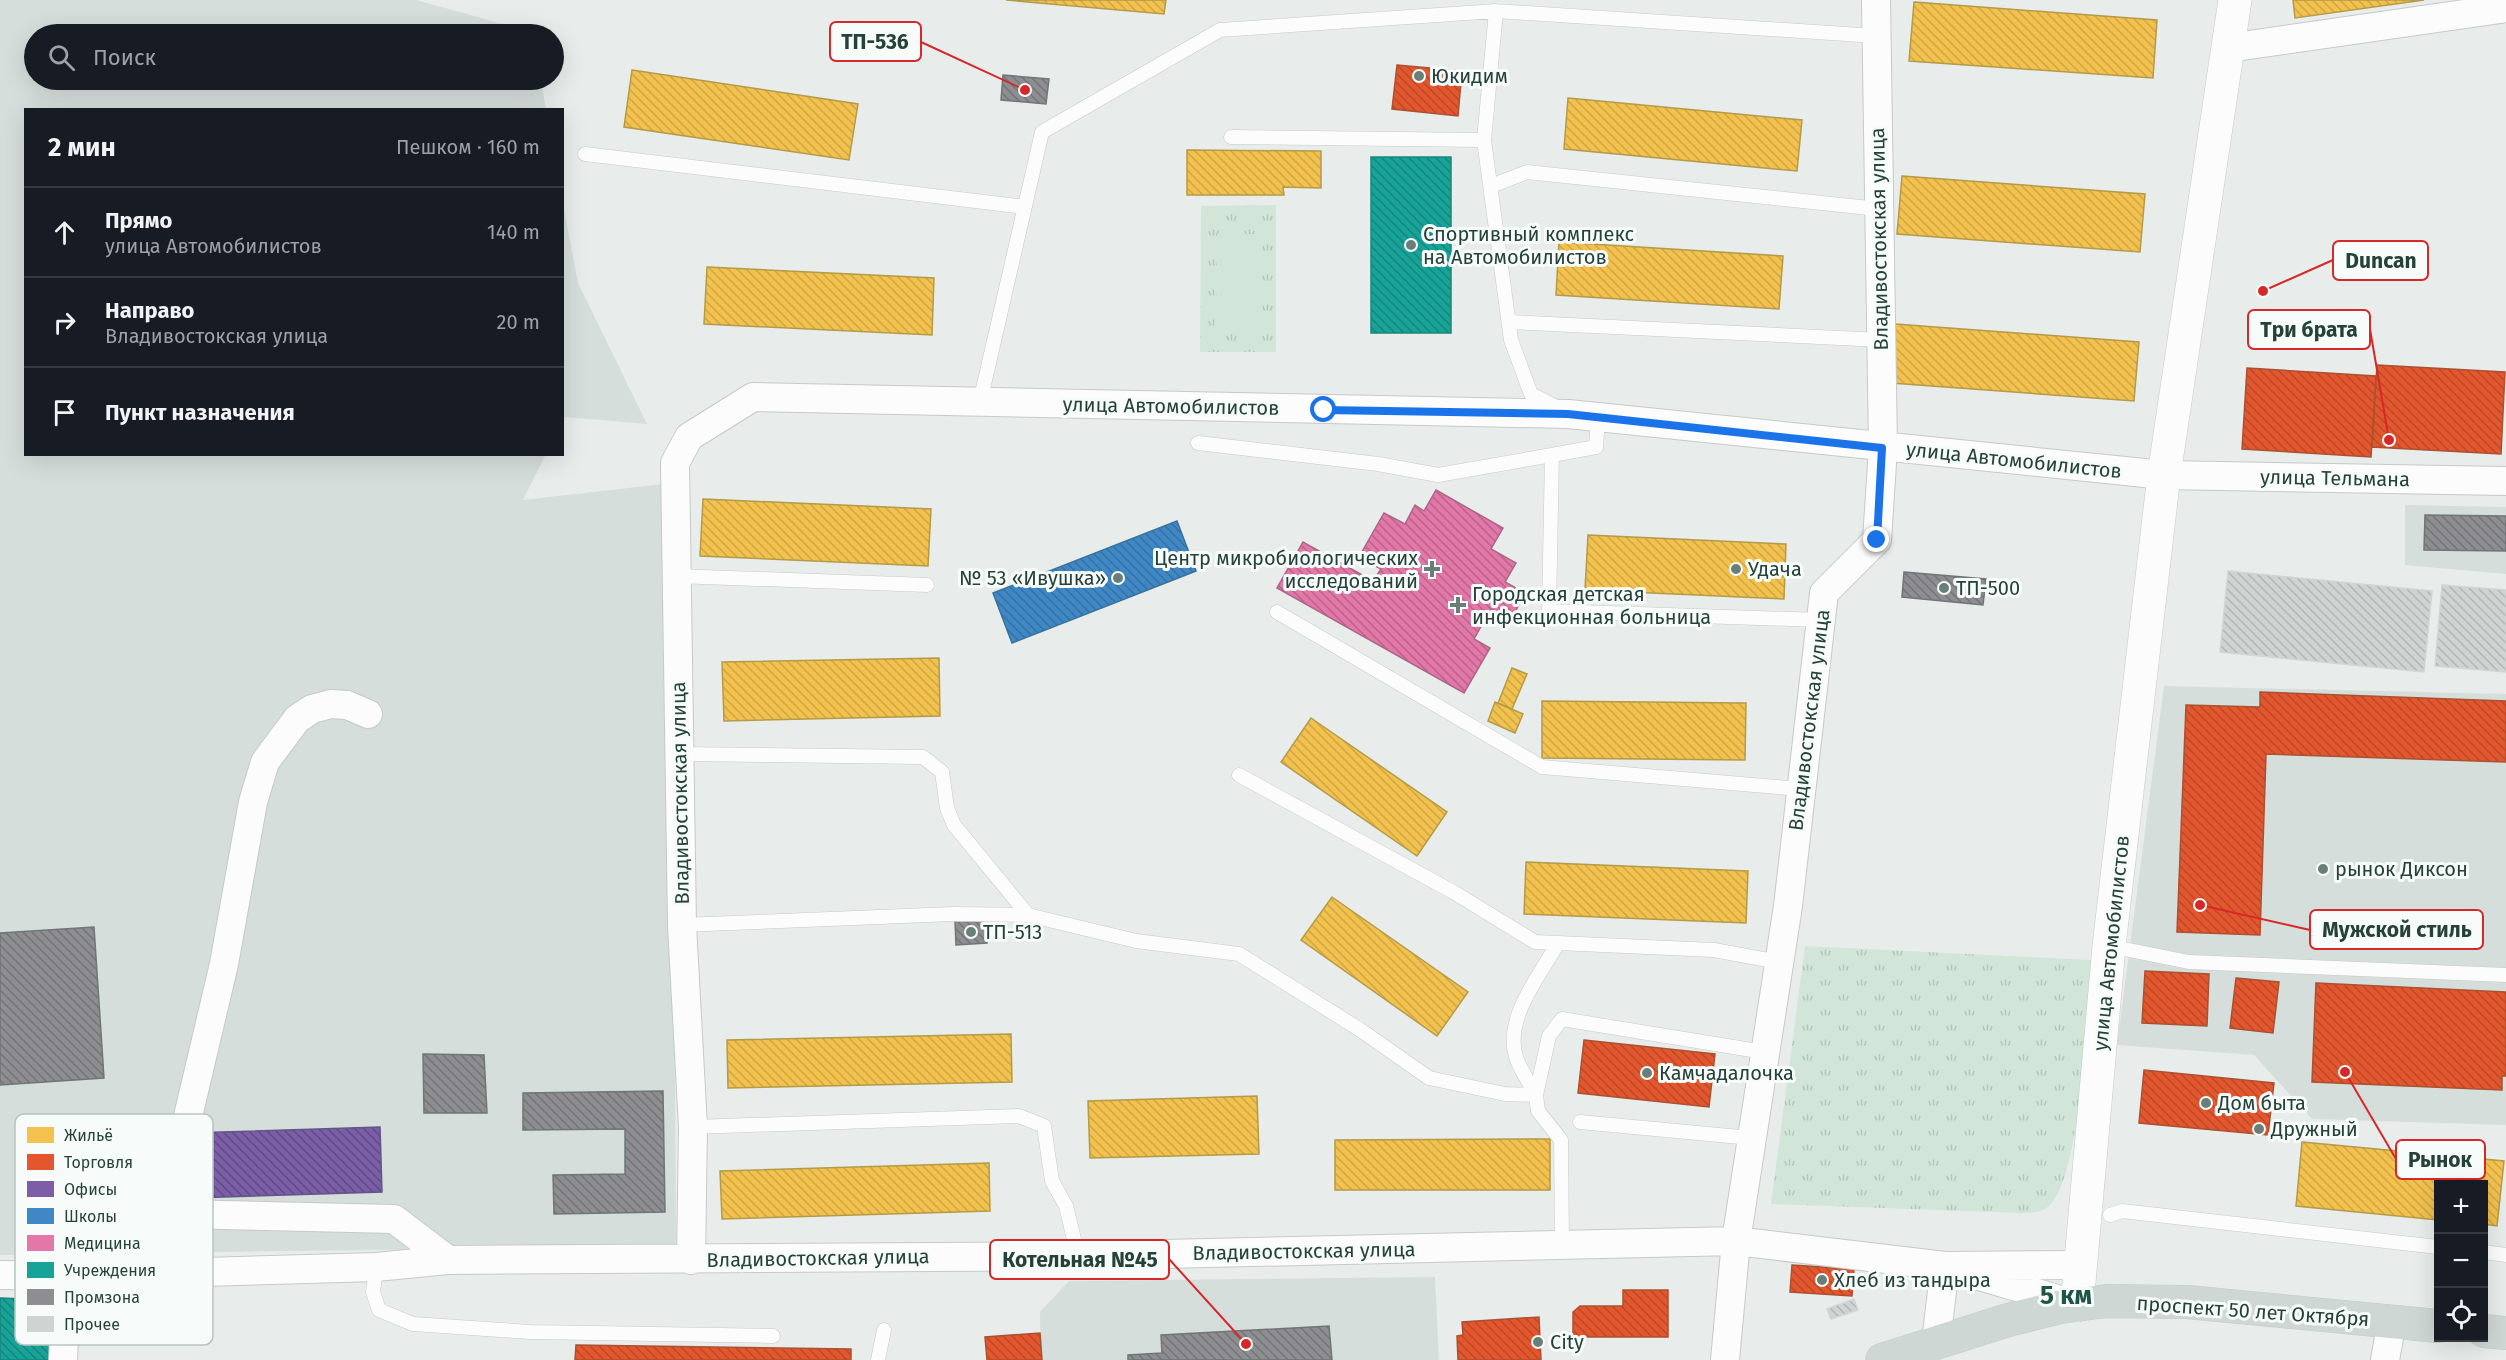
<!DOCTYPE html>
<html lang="ru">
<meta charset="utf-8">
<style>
:root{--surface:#171b24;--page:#242831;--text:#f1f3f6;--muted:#9ea1a6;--line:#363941}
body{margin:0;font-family:"Fira Sans",sans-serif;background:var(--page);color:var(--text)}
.controls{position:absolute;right:18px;bottom:18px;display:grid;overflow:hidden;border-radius:0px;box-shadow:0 6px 24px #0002}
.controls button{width:54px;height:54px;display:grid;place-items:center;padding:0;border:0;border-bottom:2px solid var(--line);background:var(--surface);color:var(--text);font:30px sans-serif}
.stop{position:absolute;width:18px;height:18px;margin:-14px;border:4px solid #1a73e8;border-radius:50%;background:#fff}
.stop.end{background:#1a73e8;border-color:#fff;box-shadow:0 2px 6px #0008}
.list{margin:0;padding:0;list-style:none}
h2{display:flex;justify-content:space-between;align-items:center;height:78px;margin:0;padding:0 24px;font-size:26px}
h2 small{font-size:20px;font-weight:400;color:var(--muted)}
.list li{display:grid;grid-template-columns:39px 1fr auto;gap:18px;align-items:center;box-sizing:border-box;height:90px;padding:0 24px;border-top:2px solid var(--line)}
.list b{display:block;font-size:22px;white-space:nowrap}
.list p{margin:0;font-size:20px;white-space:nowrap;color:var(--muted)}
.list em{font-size:20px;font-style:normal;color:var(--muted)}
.icon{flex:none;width:33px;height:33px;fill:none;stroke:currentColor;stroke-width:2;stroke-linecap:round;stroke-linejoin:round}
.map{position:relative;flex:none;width:2506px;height:1360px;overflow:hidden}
.search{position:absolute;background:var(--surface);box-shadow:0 6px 24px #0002;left:24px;top:24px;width:540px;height:66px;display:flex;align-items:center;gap:15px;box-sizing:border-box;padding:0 21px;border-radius:33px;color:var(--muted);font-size:22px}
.panel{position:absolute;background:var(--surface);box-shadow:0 6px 24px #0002;left:24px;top:108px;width:540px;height:348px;border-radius:0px}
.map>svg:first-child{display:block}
.built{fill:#d6dedb;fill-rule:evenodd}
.grass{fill:url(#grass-tufts)}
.garden{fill:#d1e6d8}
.homes{fill:url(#homes-back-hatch);stroke:#b49b48;stroke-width:1.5}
.shops{fill:url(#shops-back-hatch);stroke:#aa5132;stroke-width:1.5}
.offices{fill:url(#offices-back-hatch);stroke:#615686;stroke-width:1.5}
.schools{fill:url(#schools-back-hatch);stroke:#37739b;stroke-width:1.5}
.health{fill:url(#health-back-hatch);stroke:#aa6787;stroke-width:1.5}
.public{fill:url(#public-back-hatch);stroke:#1b867c;stroke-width:1.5}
.industry{fill:url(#industry-back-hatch);stroke:#6e7678;stroke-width:1.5}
.building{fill:url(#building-back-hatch);stroke:#d1d6d4;stroke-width:1.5}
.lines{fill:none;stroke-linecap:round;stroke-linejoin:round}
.lane-casing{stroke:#c5cac8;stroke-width:15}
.street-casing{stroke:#c5cac8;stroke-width:30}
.secondary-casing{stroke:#c3cbc8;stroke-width:34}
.primary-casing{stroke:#c3ccc9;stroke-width:34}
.lane{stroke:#fcfcfc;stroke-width:14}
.street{stroke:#fcfcfc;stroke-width:28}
.secondary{stroke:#fcfcfc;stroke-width:33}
.primary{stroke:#cfd7d5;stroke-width:33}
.route{stroke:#1a73e8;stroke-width:8}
.poi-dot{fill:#697e78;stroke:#f7fbf9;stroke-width:2}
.labels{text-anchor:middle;stroke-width:6;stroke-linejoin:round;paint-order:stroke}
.poi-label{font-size:20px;fill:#24423a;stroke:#f7fbf9;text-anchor:start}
.street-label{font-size:20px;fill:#24423a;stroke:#f7fbf9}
.district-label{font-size:26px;font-weight:bold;fill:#1f5548;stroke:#f7fbf9}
.key{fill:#f7fbf9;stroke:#b8c4c0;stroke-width:1.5}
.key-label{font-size:16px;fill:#24423a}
.leader{fill:none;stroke:#d62828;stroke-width:2}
.callout-dot{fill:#d62828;stroke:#f7fbf9;stroke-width:2}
.callout{fill:#f7fbf9;stroke:#d62828;stroke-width:2}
.callout-label{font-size:21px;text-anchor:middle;font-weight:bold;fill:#24423a}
</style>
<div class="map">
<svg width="2506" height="1360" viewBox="0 0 2506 1360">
<defs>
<pattern id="grass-tufts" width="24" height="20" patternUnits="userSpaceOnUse" patternTransform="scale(1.5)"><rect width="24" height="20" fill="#d1e6d8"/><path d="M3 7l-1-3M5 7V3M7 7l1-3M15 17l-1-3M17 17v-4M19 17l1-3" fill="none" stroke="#b3c6ba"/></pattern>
<pattern id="homes-back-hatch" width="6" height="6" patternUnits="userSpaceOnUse" patternTransform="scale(1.5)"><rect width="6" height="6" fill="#f2c14e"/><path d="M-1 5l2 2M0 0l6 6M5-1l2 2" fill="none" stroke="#cfa745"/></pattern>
<pattern id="shops-back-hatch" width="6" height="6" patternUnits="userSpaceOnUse" patternTransform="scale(1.5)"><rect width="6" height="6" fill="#e4572e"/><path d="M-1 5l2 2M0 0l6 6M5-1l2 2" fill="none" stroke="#b94a28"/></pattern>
<pattern id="offices-back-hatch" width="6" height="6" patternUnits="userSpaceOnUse" patternTransform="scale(1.5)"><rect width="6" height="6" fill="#7b5ea7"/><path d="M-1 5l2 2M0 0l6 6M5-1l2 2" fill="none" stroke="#5f4c82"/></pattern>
<pattern id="schools-back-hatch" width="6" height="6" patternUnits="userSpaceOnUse" patternTransform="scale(1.5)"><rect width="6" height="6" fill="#3f88c5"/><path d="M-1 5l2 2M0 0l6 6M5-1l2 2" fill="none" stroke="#3571a1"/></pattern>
<pattern id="health-back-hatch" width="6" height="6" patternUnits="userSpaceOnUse" patternTransform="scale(1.5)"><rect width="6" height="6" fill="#e377a8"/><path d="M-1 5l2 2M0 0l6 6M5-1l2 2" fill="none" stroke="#b8638a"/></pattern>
<pattern id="public-back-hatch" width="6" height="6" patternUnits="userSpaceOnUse" patternTransform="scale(1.5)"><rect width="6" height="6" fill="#17a398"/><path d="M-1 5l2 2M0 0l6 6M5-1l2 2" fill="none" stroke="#15867d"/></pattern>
<pattern id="industry-back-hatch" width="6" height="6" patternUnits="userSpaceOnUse" patternTransform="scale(1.5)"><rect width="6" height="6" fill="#8d8d92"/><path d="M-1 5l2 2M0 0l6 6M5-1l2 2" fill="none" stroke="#737578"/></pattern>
<pattern id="building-back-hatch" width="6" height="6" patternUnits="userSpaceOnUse" patternTransform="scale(1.5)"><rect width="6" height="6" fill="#cfd4d2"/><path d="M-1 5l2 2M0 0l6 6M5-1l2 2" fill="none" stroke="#b2b7b5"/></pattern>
</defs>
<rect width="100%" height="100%" fill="#e8edeb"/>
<!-- built -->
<path class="built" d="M0 0H416L532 32 34 34V80H541L546 109 26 110V454H546L523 500 663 484 675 1075 676 1246 0 1255ZM380 1127 382 1192 190 1133Z
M562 198 578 283 647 424 565 417 563 422Z
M2405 505 2506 507V574L2405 565Z
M2164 686 2506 694V1125L2312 1119 2254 1055 2117 1045Z
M1435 1277 1439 1360H1041L1040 1312 1069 1281Z"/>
<!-- grass -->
<path class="grass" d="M1276 205V352H1200L1201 206Z
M1805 946 2091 960C2088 1007 2081 1175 2050 1205 2042 1213 2030 1213 2020 1213L1771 1204Z"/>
<!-- garden -->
<path class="garden" d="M1217 234H1262L1261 329H1216Z"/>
<!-- homes -->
<path class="homes" d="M1006 0H1166L1164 14Z
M2293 0H2424L2295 18Z
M1914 2 2157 20 2153 78 1909 61Z
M632 70 858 104 849 160 624 127Z
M1568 98 1802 120 1797 171 1564 149Z
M1187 150 1321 151V188L1283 187 1284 195H1187Z
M1902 176 2145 194 2140 252 1897 234Z
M1559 242 1783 256 1779 309 1556 295Z
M707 267 934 278 932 335 704 324Z
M1895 324 2139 342 2134 401 1891 383Z
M703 499 931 509 928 566 700 556Z
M1588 535 1786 544 1784 599 1585 590Z
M939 658 940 716 724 721 722 662Z
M1512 668 1527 674 1512 709 1498 703Z
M1542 701 1746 703 1745 760 1542 758Z
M1495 702 1523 714 1515 733 1488 721Z
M1311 718 1447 812 1417 856 1281 762Z
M1526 862 1748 871 1746 923 1524 914Z
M1332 897 1468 992 1437 1036 1301 940Z
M1011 1034 1012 1082 728 1088 727 1040Z
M1257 1096 1259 1154 1090 1158 1088 1101Z
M1550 1139V1190H1335V1140Z
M2302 1142 2504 1161 2497 1226 2484 1224V1184H2438V1220L2296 1206Z
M989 1163 990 1211 722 1219 720 1171Z"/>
<!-- shops -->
<path class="shops" d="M1397 65 1462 71 1458 116 1392 109Z
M2377 365 2505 372 2501 454 2372 447Z
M2247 368 2376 376 2371 457 2242 449Z
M2260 692 2506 701V762L2266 754 2260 935 2177 932 2186 705 2260 707Z
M2145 971 2209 974 2207 1026 2142 1023Z
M2236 978 2279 982 2273 1033 2230 1028Z
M2316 983 2506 992V1076H2502V1090L2312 1082Z
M1584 1040 1715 1054 1709 1107 1578 1093Z
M2144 1070 2274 1083 2268 1135 2139 1123Z
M1792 1265 1854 1269 1852 1296 1790 1292Z
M1623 1290H1668V1337H1573V1312L1580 1306H1623Z
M1539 1317 1541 1360H1458L1457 1336 1463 1335 1462 1322Z
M1040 1333 1042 1360H987L985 1337Z
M576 1345 851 1349V1360H575Z"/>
<!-- offices -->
<path class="offices" d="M380 1127 382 1192 191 1198 190 1133Z"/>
<!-- schools -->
<path class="schools" d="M1177 521 1196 571 1012 643 993 593Z"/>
<!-- health -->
<path class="health" d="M1436 490 1503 528 1491 549 1516 563 1505 582 1525 593 1511 620 1491 609 1474 639 1490 648 1464 693 1277 588 1303 542 1373 581 1381 569 1359 557 1384 513 1405 524 1415 505 1424 511Z"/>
<!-- public -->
<path class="public" d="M1371 157H1451V333H1371Z
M0 1298 53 1300 50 1360H0Z"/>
<!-- industry -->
<path class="industry" d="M1003 75 1049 79 1046 104 1001 100Z
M2425 515 2506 516V551L2424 550Z
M1904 572 1986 579 1983 605 1902 597Z
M985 919 987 943 956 945 955 921Z
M94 927 104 1078 0 1085V933Z
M423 1054 484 1055 487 1113H424Z
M663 1091 665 1212 554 1214 553 1175 625 1174V1129L523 1130V1093Z
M1329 1326 1332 1360H1128V1355L1162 1353 1161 1335Z"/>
<!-- building -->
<path class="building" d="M2228 571 2432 591 2424 672 2220 652Z
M2442 585 2506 590V672L2435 666Z
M1854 1299 1858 1310 1831 1319 1827 1309Z"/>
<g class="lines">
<!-- lane casing -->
<g class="lane-casing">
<path id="lane" d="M1231 137 1484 140 1511 340 1531 394 1556 407
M1484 140 1496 11
M585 154 1025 207
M1491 186 1527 172 1879 209
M1509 322 1881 340
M980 402 1042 132 1220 30 1496 11 1876 36
M1598 418 1596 447 1552 455 1549 611 1820 620
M1198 443 1378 464 1438 475 1552 455
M676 576 927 585
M1277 612 1542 767 1800 789
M679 754 923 757 942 772 947 808 954 825 1028 915 1136 941 1239 954 1359 1029 1429 1078 1505 1094 1536 1095
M1239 775 1455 893 1535 942 1714 950 1779 962
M682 925 953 914 1028 915
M2109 946 2189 962 2506 975
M1536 1095C1530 1083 1520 1070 1516 1057 1504 1019 1539 976 1557 945
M1580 1122 1751 1138
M693 1127 1019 1116 1044 1126 1052 1181 1066 1206 1078 1256
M2110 1215 2122 1211 2438 1247
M1562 1245 1561 1140 1538 1111 1536 1095 1549 1036 1562 1019 1764 1052
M2484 1252 2506 1255
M376 1267 373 1292 379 1310 413 1324 530 1332 773 1336
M878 1360 884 1330"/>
</g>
<!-- street casing -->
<g class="street-casing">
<path id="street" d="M2228 48 2506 8
M368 714 347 705 331 704 312 709 297 719 265 762 253 802 224 964 185 1129 178 1214 394 1219 448 1260
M691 1260 693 1127 682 925 675 463 689 437 753 397 1568 414 2164 475 2506 481
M1973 1274 2077 1305
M0 1275 67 1276 376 1267 448 1260 1078 1256 1736 1241 1945 1266 2080 1265
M1936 1342 1945 1266
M63 1360 67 1276
M1725 1360 1736 1241 1788 906 1824 593 1877 540 1883 448 1876 0
M2385 1360 2392 1321"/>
</g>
<!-- secondary casing -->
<g class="secondary-casing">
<path id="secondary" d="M2077 1305 2109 946 2164 475 2235 0"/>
</g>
<!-- primary casing -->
<g class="primary-casing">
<path id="primary" d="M2484 1331 2506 1333
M1882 1360 2008 1320 2061 1307 2106 1301 2187 1302 2438 1326"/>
</g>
<!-- lane -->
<use href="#lane" class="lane"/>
<!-- street -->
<use href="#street" class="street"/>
<!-- secondary -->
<use href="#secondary" class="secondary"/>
<!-- primary -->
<use href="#primary" class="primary"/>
</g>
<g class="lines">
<!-- route -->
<path class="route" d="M1324 410 1568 414 1882 448 1877 540"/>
</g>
<!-- markers -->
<g class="poi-dot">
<circle cx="1419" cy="76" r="6"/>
<circle cx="1411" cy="245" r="6"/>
<path d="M1429 560h6v6h6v6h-6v6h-6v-6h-6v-6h6z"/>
<circle cx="1736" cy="569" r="6"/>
<circle cx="1118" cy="578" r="6"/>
<circle cx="1944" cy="588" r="6"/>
<path d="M1455 596h6v6h6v6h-6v6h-6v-6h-6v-6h6z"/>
<circle cx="2323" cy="869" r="6"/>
<circle cx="971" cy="932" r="6"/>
<circle cx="1647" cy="1073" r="6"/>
<circle cx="2206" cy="1103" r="6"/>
<circle cx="2259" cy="1129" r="6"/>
<circle cx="1822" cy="1280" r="6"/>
<circle cx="1538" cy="1342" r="6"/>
</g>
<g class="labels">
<!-- poi labels -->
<g class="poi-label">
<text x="1431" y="83">Юкидим</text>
<text x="1423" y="241">Спортивный комплекс<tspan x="1423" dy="23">на Автомобилистов</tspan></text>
<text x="1418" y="565" text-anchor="end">Центр микробиологических<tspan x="1418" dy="23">исследований</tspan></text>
<text x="1748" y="576">Удача</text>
<text x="1106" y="585" text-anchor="end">№ 53 «Ивушка»</text>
<text x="1956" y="595">ТП-500</text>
<text x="1472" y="601">Городская детская<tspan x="1472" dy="23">инфекционная больница</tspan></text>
<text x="2335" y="876">рынок Диксон</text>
<text x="983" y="939">ТП-513</text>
<text x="1659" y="1080">Камчадалочка</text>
<text x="2218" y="1110">Дом быта</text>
<text x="2271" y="1136">Дружный</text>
<text x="1834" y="1287">Хлеб из тандыра</text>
<text x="1550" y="1349">City</text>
</g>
<!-- street labels -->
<g class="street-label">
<text transform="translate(1879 239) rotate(-91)" y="7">Владивостокская улица</text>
<text transform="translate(1171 406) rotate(1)" y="7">улица Автомобилистов</text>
<text transform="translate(2014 460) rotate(6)" y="7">улица Автомобилистов</text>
<text transform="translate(2335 478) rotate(1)" y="7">улица Тельмана</text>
<text transform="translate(1809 720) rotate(-83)" y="7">Владивостокская улица</text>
<text transform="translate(680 793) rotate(-91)" y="7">Владивостокская улица</text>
<text transform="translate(2111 943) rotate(-84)" y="7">улица Автомобилистов</text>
<text transform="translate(1304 1251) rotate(-1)" y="7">Владивостокская улица</text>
<text transform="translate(818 1258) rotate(-1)" y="7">Владивостокская улица</text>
<text transform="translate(2253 1311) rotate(4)" y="7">проспект 50 лет Октября</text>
</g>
<!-- district labels -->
<g class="district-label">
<text x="2066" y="1304">5 км</text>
</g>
</g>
<!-- legend -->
<rect x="15" y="1114" width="198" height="231" rx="9" class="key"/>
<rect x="27" y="1127" width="27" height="16" fill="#f2c14e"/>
<rect x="27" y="1154" width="27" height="16" fill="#e4572e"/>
<rect x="27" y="1181" width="27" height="16" fill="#7b5ea7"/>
<rect x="27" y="1208" width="27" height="16" fill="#3f88c5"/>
<rect x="27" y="1235" width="27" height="16" fill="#e377a8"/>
<rect x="27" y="1262" width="27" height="16" fill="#17a398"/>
<rect x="27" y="1289" width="27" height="16" fill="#8d8d92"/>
<rect x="27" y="1316" width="27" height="16" fill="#cfd4d2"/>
<g class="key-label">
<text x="64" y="1141">Жильё</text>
<text x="64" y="1168">Торговля</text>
<text x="64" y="1195">Офисы</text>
<text x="64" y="1222">Школы</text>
<text x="64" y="1249">Медицина</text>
<text x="64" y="1276">Учреждения</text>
<text x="64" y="1303">Промзона</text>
<text x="64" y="1330">Прочее</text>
</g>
<!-- callouts -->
<path class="leader" d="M1025 90L921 42M2263 291L2333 260M2389 440L2370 329M2200 905L2310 930M2345 1072L2396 1159M1246 1344L1169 1259"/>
<g class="callout-dot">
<circle cx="1025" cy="90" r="6"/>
<circle cx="2263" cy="291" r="6"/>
<circle cx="2389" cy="440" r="6"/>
<circle cx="2200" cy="905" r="6"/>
<circle cx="2345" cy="1072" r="6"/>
<circle cx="1246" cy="1344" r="6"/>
</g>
<g class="callout">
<rect x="830" y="22" width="91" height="39" rx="6"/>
<rect x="2333" y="241" width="95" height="39" rx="6"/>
<rect x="2248" y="310" width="122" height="39" rx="6"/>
<rect x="2310" y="910" width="173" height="39" rx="6"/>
<rect x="2396" y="1140" width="89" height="39" rx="6"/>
<rect x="990" y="1240" width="179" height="39" rx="6"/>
</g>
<g class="callout-label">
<text x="875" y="49">ТП-536</text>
<text x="2381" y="268">Duncan</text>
<text x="2309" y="337">Три брата</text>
<text x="2397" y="937">Мужской стиль</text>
<text x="2440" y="1167">Рынок</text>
<text x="1080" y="1267">Котельная №45</text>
</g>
</svg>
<div class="controls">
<button>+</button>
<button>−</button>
<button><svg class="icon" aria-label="locate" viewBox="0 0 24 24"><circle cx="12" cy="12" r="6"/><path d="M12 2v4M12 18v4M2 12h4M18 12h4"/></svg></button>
</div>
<div class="stop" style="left:1324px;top:410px"></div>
<div class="stop end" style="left:1877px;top:540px"></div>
<div class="search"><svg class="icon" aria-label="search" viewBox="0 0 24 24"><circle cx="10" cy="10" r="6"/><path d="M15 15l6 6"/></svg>Поиск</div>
<section class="panel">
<h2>2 мин<small>Пешком · 160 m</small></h2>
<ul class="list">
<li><svg class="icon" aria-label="ahead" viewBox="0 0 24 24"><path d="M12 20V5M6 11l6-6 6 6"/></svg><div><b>Прямо</b><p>улица Автомобилистов</p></div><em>140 m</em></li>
<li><svg class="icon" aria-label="right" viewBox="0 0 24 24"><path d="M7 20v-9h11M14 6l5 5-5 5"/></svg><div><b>Направо</b><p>Владивостокская улица</p></div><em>20 m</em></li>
<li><svg class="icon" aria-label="arrive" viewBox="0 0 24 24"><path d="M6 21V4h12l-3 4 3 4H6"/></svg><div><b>Пункт назначения</b></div></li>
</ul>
</section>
</div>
